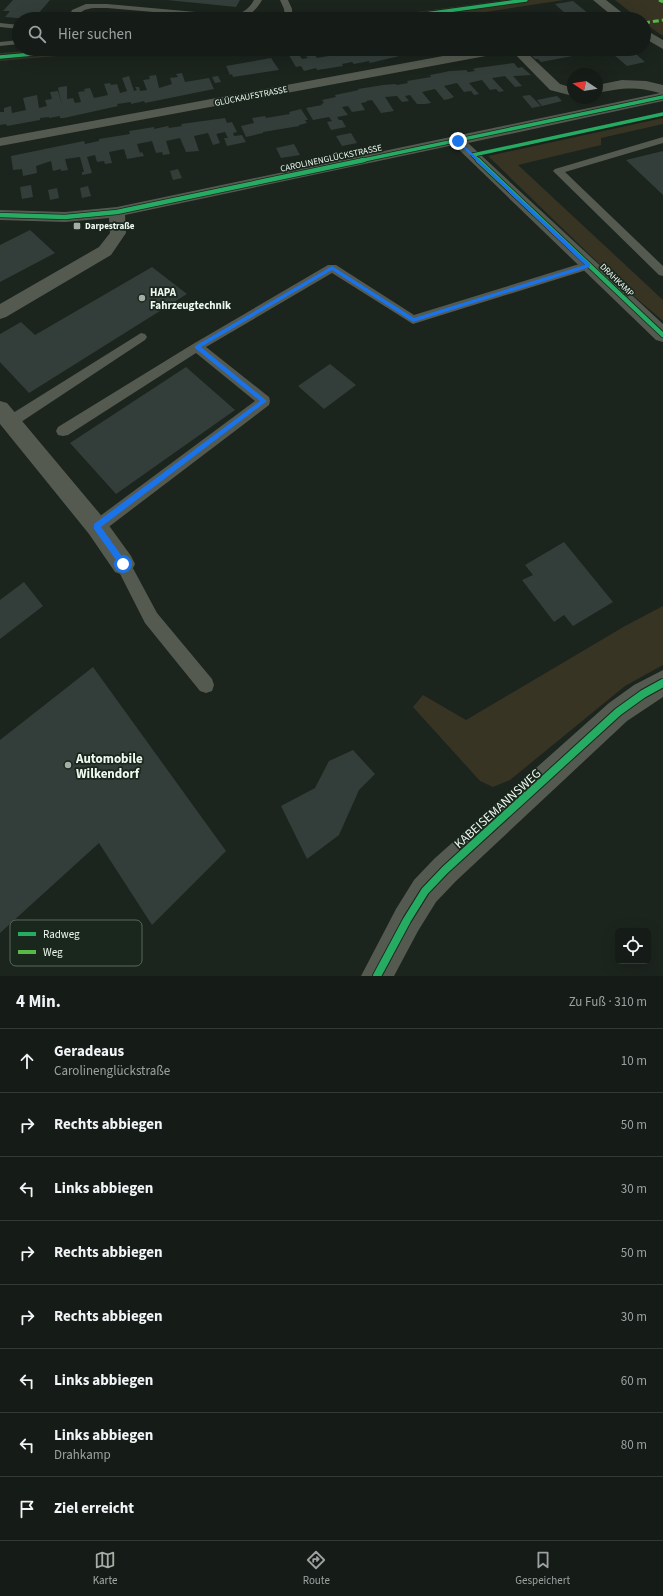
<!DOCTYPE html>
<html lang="de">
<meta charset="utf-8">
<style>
:root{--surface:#151b16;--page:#1e241f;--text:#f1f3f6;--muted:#9da1a1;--line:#343935;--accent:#a4aea6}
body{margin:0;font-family:"Source Sans 3",sans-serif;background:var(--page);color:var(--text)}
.controls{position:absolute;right:12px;bottom:12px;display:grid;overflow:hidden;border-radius:6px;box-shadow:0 4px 16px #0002}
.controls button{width:36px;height:36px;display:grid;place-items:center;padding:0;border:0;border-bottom:1px solid var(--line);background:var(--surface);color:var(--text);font:20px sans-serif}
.compass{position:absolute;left:567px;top:68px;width:36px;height:36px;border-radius:50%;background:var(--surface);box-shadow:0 4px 16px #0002;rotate:282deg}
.stop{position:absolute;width:12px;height:12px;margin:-9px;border:3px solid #1a73e8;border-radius:50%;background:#fff}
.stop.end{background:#1a73e8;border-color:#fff;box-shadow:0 1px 4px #0008}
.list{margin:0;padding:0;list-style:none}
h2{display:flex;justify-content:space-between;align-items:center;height:52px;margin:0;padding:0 16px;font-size:17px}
h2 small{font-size:13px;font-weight:400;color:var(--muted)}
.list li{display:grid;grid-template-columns:26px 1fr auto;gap:12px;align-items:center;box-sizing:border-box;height:64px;padding:0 16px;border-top:1px solid var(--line)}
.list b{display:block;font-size:15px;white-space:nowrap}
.list p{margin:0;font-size:13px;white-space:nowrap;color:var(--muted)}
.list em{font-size:13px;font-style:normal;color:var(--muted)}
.icon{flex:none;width:22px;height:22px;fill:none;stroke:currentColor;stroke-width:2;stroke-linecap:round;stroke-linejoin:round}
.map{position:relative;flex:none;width:663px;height:976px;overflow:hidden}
.search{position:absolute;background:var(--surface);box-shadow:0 4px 16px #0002;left:12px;right:12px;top:12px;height:44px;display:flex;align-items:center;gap:10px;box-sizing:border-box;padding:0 14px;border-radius:22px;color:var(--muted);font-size:15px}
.sheet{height:564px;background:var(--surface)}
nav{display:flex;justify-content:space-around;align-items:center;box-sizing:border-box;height:56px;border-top:1px solid var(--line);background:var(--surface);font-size:11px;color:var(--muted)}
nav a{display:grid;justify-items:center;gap:2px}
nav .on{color:var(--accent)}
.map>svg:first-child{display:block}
.green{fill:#373424}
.building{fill:#333e3a}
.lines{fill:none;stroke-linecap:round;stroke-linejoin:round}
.lane{fill:#545a4f;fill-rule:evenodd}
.street{fill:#545a4f;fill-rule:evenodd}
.quiet{stroke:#58b947;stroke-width:3;stroke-dasharray:6 3;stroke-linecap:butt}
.cycleway-far2-casing{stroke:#19271d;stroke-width:5}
.cycleway-far1-casing{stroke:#19271d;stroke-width:6}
.cycleway-casing{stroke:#19271d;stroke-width:10}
.cycleway-far2{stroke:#26ab63;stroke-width:3.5}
.cycleway-far1{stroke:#26ab63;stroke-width:4.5}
.cycleway{stroke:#26ab63;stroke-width:8}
.route{fill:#1a73e8}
.poi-dot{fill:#a4aea6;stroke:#19271d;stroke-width:1.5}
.labels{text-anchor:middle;stroke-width:3.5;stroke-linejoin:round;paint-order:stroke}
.far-street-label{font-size:9px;fill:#eef8f0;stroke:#19271d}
.far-poi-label{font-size:9px;font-weight:bold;fill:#eef8f0;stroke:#19271d;text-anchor:start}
.poi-label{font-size:11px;font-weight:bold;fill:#eef8f0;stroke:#19271d;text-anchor:start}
.near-poi-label{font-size:13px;font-weight:bold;fill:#eef8f0;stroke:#19271d;text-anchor:start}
.near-street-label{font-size:13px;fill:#eef8f0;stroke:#19271d}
.key{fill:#19271d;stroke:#59665c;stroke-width:1}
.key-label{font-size:11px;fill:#eef8f0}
</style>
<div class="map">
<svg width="663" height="976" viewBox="0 0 663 976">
<rect width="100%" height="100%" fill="#1c241e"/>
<!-- green -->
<path class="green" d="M505 0H564L440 19H365Z
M615 0H663V36L644 23V19H639Z
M50 49H136L0 61V53Z
M663 118V124L601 138V145L518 165 663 300V321L621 285 488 156Z
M663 606V665L625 686 510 780 493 787 480 781 413 707 423 695 466 720 625 626Z"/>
<!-- building -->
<path class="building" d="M13 0H50L38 14 33 13 28 19 5 17 10 11H3Z
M167 0H240L236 7Z
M573 1 578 5 595 19H571L555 4Z
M325 49H337L340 54 353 52 350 49H363L365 52 376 49 431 50 411 52 412 53 370 63 369 61 354 64 352 62 342 64 343 66 317 70 316 68 304 71 301 66 296 67 287 52 296 50 302 59 308 58 305 55 314 53 317 58 329 56Z
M547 49H596L599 51 541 62 538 59H535L528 52Z
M607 49H630L645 62 627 66Z
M271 58 279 70 233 77 232 74 230 75 226 66Z
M514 63 518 68 522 67 531 75 513 76 522 86 515 87 505 76 499 77 492 78 504 91 499 92 496 89 490 90 482 80 469 83 479 94 474 95 471 91 464 92 457 83 444 86 454 97 449 99 444 100 435 89 422 92 431 103 425 104H417L410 95 405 96 409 101 402 102 397 96 385 97 394 111 381 113 372 100 366 101 367 102 361 103 365 110 352 112 348 106 342 107 348 115 337 117 339 120H342L346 127 331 130 327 122 332 121 329 117 313 120 306 108 322 105 321 104 324 103 322 100 336 97 335 95 359 90 358 89 383 85 395 84 397 85 408 83 407 81 431 77 430 75 450 71 466 70 468 72 475 71 473 69 477 68Z
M182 73 185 82 209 78 214 89 145 103 144 101 131 104V102L117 104 118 106 64 118H60V116L49 118V117L40 118V120L7 126 6 124 0 125V112H4V108L11 106 12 113 26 110 23 98 37 95 39 108 47 106 45 100 52 99 50 92 58 91 62 105 58 88 60 87 67 86V99L73 98 75 103 81 102 78 92 85 91 84 89 90 88 94 98 108 95 104 84 110 83 111 85 117 84 120 93 127 91 122 78 129 76 134 91 137 90 135 87H139L140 91 147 90 143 80 150 79 149 76 156 75 159 88 172 84 170 78 178 77 176 74Z
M218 76 221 82 215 83 212 77Z
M530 95 541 106 532 108 522 96Z
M557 96 562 101 542 106 537 100Z
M301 109 308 120H305L307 123 299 125V126L263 132V133L246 137 241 126 254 123 252 118 265 116 266 118 290 114 289 112Z
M225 118 227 123 232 122 237 132 233 133 234 136 242 135 246 142 227 146 224 138H228L225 132 216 134 215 131 220 143 213 145 208 133 194 136 199 151 186 152 180 138 166 141 170 154 163 155 162 152 156 153 152 141 137 144 140 153 142 152 144 156 127 159 124 149 109 152 112 163 105 164 104 161 97 162 95 155 87 157 92 173 82 175V172H84L80 157 65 159 68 170 61 171V169L53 171 51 161 36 166 37 173 23 176 22 169 13 170 11 156 84 141 85 144 99 141V139L130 134 129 131 154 127V129L168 126 169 128 182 126 181 124Z
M351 133 357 143 342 146 336 136Z
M294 144 300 155 281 158 276 148Z
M663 151V195L626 160Z
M178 169 182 178 173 180 170 171Z
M31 185 33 197 22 199 20 187Z
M88 186 91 196 82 198 80 188Z
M57 188 59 198 50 200 48 190Z
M30 230 55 253 0 282V245Z
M152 267 187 294 29 393 0 362V334L21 322 35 335Z
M330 364 356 385 324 409 298 386Z
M186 367 235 410 116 494 70 443Z
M564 542 613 602 573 626 564 615 554 622 522 580 533 575 525 565Z
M24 582 43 606 0 639V600Z
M93 667 226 851 152 925 99 843 0 933V740Z
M353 750 375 774 359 790 339 835 307 859 281 806 315 788 329 761Z"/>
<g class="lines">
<!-- lane -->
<path class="lane" d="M254 0H262C255 12 248 17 235 19L107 8C95 8 81 6 76 19H68L72 10 86 4H107L229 15C241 14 248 11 254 0Z
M280 0H288L292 9V19H283L285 17 284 9Z
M0 23 19 25V29L0 27Z
M19 40V44L0 46V42Z
M663 137V143L565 172 663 266V276L659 275 553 171 555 169Z
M589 261 593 262 595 265 593 268 413 324 332 273 206 347 269 397 270 401 269 405 102 532 97 533 92 532 90 527 92 522 255 401 196 353 68 435 63 436 58 435 56 431 58 427 193 344 328 265H336L414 315Z
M141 333 145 334 147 337 145 340 15 426 10 427 5 426 3 422 5 418Z
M123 557 128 559 157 613 212 679 214 685 212 691 206 693 200 691 145 623 115 564 118 559Z"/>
<!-- street -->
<path class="street" d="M593 0H606L630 19H616Z
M644 29 663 40V49L644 38Z
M481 49H508L507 52 502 53 0 146V138Z
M510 49H523L560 84 573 88V96L550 90Z
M622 80 646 81 663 85V101L468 143 663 324V342L656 340 454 145 125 215 126 233 111 255 6 317 0 319V304L99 247 110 233 109 218 65 222 0 220V210L65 212 117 207 660 93C635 86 622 88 597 93V85Z
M0 401 7 403 105 520 131 556 135 564 131 572 123 575 115 572 89 534 0 424Z
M663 670V697L627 721 456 881 436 902 418 931 394 976H361L396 909 414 880 434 859 609 703 634 685Z"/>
<!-- quiet -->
<path class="quiet" d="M659 0 663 2
M644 23 663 20"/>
<!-- cycleway-far2 casing -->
<g class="cycleway-far2-casing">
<path id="cycleway-far2" d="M389 19 526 0
M0 57 89 49
M473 155 479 161
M473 155 663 114
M359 161 663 97"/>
</g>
<!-- cycleway-far1 casing -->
<g class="cycleway-far1-casing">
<path id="cycleway-far1" d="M478 160 663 335
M0 215 65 217 117 212 364 160"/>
</g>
<!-- cycleway casing -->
<g class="cycleway-casing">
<path id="cycleway" d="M377 976 407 920 425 891 445 870 618 712 643 694 663 683"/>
</g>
<!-- cycleway-far2 -->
<use href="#cycleway-far2" class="cycleway-far2"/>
<!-- cycleway-far1 -->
<use href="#cycleway-far1" class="cycleway-far1"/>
<!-- cycleway -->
<use href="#cycleway" class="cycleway"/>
</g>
<!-- route -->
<path class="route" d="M458 140 590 264V267L413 322 332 270 201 347 267 401 101 527 126 562V567H121L94 529V524L260 401 195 348V346L332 266 414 318 585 265 457 142Z"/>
<!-- markers -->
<g class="poi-dot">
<rect x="73" y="222" width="8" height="8" rx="2"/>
<circle cx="142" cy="298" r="4"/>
<circle cx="68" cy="765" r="4"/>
</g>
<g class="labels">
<!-- far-street labels -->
<g class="far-street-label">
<text transform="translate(251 96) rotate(-11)" y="3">GLÜCKAUFSTRASSE</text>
<text transform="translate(331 158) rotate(-12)" y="3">CAROLINENGLÜCKSTRASSE</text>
<text transform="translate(617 280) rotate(44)" y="3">DRAHKAMP</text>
</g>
<!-- far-poi labels -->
<g class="far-poi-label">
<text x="85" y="229">Darpestraße</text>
</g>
<!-- poi labels -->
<g class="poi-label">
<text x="150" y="296">HAPA<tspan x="150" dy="13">Fahrzeugtechnik</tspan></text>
</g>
<!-- near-poi labels -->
<g class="near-poi-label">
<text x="76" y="763">Automobile<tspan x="76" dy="15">Wilkendorf</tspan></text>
</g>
<!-- near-street labels -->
<g class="near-street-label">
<text transform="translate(497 808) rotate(-42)" y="5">KABEISEMANNSWEG</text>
</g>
</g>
<!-- legend -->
<rect x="10" y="920" width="132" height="46" rx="6" class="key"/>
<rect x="18" y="932" width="18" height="4" fill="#26ab63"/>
<rect x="18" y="950" width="18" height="4" fill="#58b947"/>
<g class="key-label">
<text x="43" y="938">Radweg</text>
<text x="43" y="956">Weg</text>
</g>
</svg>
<div class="controls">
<button><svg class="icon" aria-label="locate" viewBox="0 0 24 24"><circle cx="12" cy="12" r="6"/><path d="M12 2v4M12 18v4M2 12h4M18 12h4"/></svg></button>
</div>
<svg class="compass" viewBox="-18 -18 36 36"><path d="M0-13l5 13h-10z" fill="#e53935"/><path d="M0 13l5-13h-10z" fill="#9da1a1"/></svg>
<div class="stop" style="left:123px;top:564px"></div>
<div class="stop end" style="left:458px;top:141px"></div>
<div class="search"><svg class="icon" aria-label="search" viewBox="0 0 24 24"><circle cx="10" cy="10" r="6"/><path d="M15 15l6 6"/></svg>Hier suchen</div>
</div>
<section class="sheet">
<h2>4 Min.<small>Zu Fuß · 310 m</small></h2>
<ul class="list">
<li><svg class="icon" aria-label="ahead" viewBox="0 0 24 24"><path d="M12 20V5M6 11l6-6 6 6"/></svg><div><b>Geradeaus</b><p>Carolinenglückstraße</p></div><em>10 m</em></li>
<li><svg class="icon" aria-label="right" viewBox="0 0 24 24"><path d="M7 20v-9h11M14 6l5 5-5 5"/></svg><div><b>Rechts abbiegen</b></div><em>50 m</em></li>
<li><svg class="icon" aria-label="left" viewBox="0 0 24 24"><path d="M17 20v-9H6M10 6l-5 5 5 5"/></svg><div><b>Links abbiegen</b></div><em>30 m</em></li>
<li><svg class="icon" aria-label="right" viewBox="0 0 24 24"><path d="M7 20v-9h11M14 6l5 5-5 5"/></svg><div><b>Rechts abbiegen</b></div><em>50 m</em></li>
<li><svg class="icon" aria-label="right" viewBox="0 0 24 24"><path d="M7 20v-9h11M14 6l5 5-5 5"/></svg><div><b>Rechts abbiegen</b></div><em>30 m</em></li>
<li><svg class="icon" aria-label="left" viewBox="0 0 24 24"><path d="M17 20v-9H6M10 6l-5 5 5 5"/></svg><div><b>Links abbiegen</b></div><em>60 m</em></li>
<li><svg class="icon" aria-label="left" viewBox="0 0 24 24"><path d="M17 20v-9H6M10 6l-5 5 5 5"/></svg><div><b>Links abbiegen</b><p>Drahkamp</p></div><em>80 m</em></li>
<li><svg class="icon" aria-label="arrive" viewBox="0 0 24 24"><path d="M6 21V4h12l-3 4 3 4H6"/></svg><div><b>Ziel erreicht</b></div></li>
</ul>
</section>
<nav>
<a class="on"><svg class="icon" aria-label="map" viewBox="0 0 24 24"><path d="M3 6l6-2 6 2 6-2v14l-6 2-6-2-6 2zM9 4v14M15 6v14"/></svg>Karte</a>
<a><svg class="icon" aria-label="directions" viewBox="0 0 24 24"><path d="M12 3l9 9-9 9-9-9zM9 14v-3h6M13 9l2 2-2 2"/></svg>Route</a>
<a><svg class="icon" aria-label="saved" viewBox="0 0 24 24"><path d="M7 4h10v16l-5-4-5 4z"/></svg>Gespeichert</a>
</nav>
